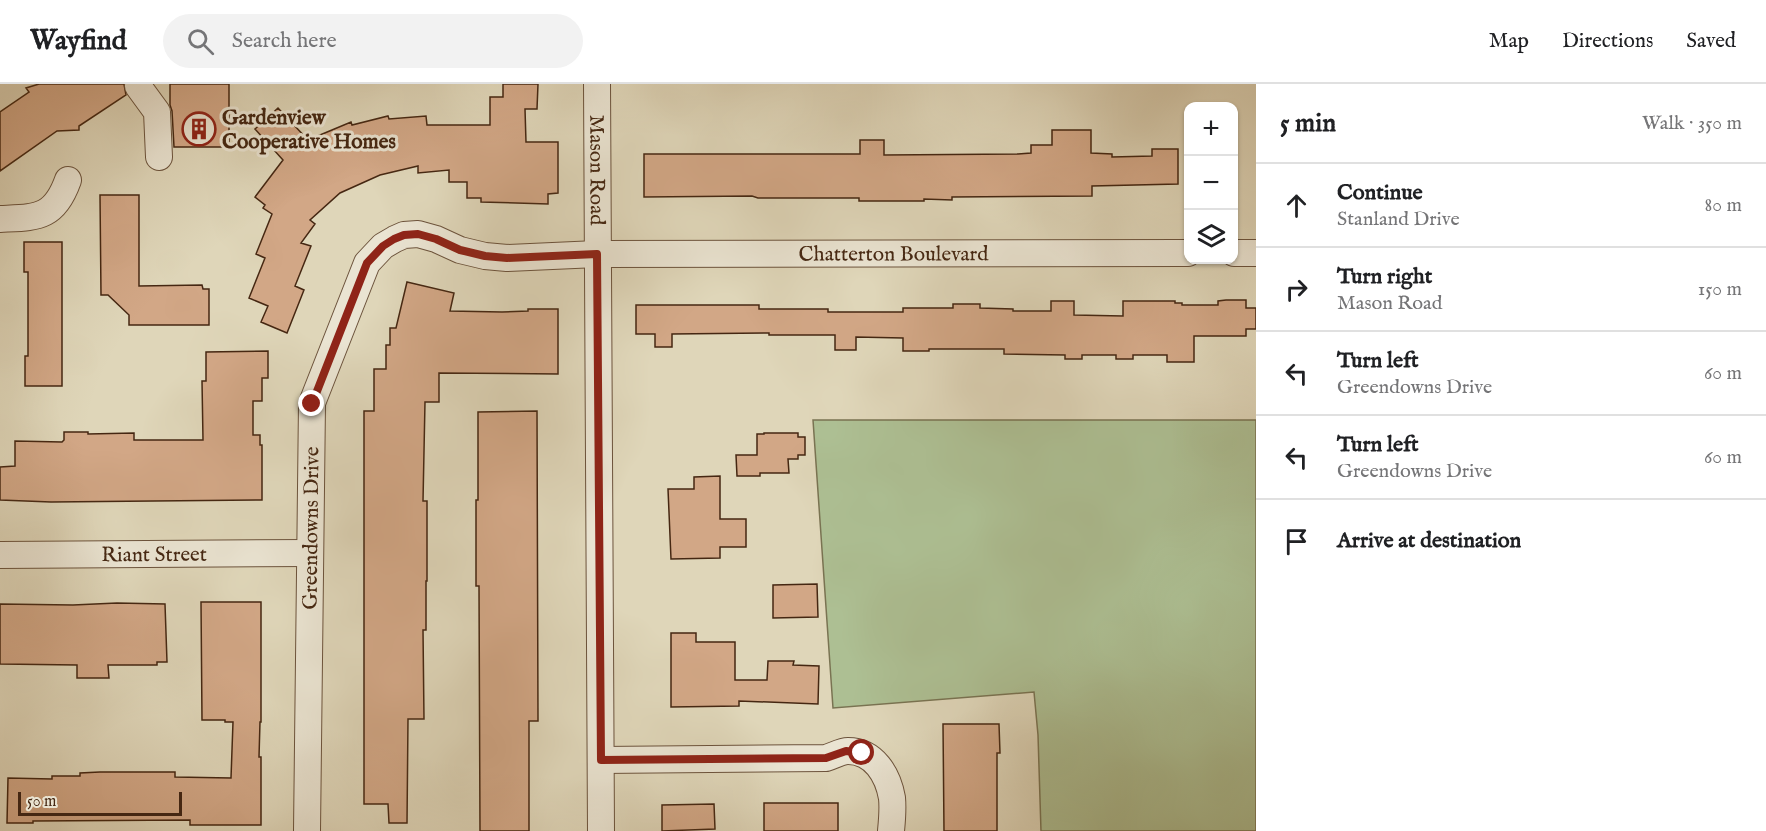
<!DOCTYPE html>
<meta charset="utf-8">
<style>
:root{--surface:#fff;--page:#f2f2f2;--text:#202124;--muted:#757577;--line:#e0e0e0}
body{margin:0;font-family:"IM FELL English",serif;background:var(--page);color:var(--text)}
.controls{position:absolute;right:18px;top:18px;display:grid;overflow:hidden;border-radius:12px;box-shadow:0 2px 4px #0004}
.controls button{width:54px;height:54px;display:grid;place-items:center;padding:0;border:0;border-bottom:2px solid var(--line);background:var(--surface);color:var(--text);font:30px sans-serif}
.scale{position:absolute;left:18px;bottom:15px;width:164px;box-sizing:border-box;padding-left:6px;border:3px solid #452712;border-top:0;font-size:16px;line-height:21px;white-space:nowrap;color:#452712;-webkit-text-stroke:4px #eae4d2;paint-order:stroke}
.stop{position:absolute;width:18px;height:18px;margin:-14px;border:4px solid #8f2418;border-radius:50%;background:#fff}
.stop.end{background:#8f2418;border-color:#fff;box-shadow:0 2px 6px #0008}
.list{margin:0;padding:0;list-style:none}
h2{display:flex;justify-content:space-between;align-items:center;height:78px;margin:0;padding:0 24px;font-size:26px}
h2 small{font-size:20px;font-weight:400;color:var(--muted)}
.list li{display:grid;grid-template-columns:39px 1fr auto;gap:18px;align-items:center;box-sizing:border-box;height:84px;padding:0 24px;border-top:2px solid var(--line)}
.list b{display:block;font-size:22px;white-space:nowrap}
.list p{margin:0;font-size:20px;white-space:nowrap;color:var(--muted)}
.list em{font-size:20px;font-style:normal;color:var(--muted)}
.icon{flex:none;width:33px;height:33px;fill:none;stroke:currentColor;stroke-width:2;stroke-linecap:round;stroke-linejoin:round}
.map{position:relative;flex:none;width:1256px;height:747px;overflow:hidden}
header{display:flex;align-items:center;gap:36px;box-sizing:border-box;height:84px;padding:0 30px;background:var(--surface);border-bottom:2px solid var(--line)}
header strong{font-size:28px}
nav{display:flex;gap:33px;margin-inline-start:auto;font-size:21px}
.search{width:420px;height:54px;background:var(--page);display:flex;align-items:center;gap:15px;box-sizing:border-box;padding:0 21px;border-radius:33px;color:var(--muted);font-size:22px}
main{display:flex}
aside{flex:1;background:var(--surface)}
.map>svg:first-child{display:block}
.green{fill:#adbf93;stroke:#797352;stroke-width:1.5}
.building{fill:#d2a786;stroke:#452712;stroke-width:1.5}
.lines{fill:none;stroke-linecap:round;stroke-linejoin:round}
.minor-casing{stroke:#6c533c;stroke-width:28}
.minor{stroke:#eae4d2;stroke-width:26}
.route{stroke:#8f2418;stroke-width:8}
.labels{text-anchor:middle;stroke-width:6;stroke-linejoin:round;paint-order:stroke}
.poi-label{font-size:21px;font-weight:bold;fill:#452712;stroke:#eae4d2;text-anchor:start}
.street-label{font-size:21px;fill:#452712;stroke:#eae4d2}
</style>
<header>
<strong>Wayfind</strong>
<div class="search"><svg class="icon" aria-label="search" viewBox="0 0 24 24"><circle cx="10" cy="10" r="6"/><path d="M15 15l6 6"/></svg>Search here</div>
<nav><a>Map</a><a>Directions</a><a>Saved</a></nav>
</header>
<main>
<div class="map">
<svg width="1256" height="747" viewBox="0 0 1256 747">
<rect width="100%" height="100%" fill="#dfd6b9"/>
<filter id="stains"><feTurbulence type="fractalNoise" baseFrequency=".00333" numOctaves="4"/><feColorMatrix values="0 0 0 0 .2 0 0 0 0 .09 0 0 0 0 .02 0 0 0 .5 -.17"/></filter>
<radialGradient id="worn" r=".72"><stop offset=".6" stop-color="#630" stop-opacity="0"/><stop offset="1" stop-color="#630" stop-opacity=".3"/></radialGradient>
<!-- green -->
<path class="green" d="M813 336H1256V747H1041L1038 651 1034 608 833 624Z"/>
<!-- building -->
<path class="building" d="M39 0H124L126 11 79 42V46L57 47 0 87V28L29 8 26 4Z
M170 0H229V63H174L172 27 170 21Z
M503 0H538L537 25H525L526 58H558V109L548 110V120L481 118V114H467V98H449V86L418 89V82L380 91 340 109 310 136 315 140 301 159 311 162 295 202 304 206 287 249 261 238 268 222 249 214 265 174 256 170 272 130 263 124 265 121 255 113 283 76 255 45 278 24 308 56 351 38 352 41 388 32 389 35 426 32 427 41H490V13H503Z
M1052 46H1091V69L1112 70V73L1152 72V65H1178V100L1092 102V112L952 113V116L924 115V117H859V114H758L752 112 644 113V70H860V56H884V71L1018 70 1031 69V61H1052Z
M100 111H139V202L202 201 203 205H209V241H129V231L108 211H101Z
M24 158H62V302H25V272H28V188H24Z
M407 198 454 209 450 227 502 228 528 227V225H558V290L439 289V318H425L423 417H427V497H426V546H423L424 635H408L407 739H389L388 720H364V327H374V285H386V261H390V244H396Z
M1226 216H1246V224H1256V245H1246V252H1194V278H1167V271H1133V275H1116V271H1082V275H1065V271L1004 270V265H929V267H903V254L856 253V266H835V251H769V249L672 250V263H655V250H636V221H759V225H828V228H903V224H953V220H980V224L1013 225V227H1051V217H1074V231L1123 232V217H1175V219H1182V221H1218V217Z
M268 267V294H262V317H253V351H260V361H262V416L51 418 0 416V383L15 382V357L62 358 64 356V348H88V350L134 349V356H203L202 297H206V268Z
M537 327 538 637H529V747H480L479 502H476V416H478V328Z
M764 349H798V353H805V371H798V375H788L789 389H760V392H737L736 371H757V350H764Z
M720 392V435H746V463H720V474L671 475 668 405H694V393Z
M817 500 818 533 773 534V501Z
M201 518H261V638H260L259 673H261V741H190V736L33 737V739H7L8 694 52 695V692H80V689L100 688H175V693L231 694 233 638H225V636H202Z
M117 519 165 520 167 578H157V581H108L109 594H77V581L0 580V520L73 521Z
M671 549H696V558H735V596H767L768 577H794L793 581 819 582 818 620 739 617V622L671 623Z
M943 640H999L1000 669H997V747H944Z
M764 719H838V747H764Z
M714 720 715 745 662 747V721Z"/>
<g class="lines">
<!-- minor casing -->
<g class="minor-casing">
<g id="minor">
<path id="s1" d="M597 0 601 747"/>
<path d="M138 2 157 28 159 73"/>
<path d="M0 135C37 133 54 135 68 96"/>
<path d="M1234 169H1256"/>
<path id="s2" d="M0 471 310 469"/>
<path d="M601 676 826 674C833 672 841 667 848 667 874 667 888 691 892 714 893 724 892 737 891 747"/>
<path id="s3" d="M307 747 312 319 367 179 383 162 395 155 404 151 418 150 436 155 460 166 485 172 507 174 597 170 1188 169"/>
</g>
</g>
<!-- minor -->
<use href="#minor" class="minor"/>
</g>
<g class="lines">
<!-- route -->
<path class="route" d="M312 320 367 179 383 162 394 155 404 151 418 150 436 155 460 166 485 172 507 174 597 170 601 676 826 674 846 667 862 669"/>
</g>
<!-- icons -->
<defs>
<g id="building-ring" transform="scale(1.725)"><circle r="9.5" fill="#eae4d2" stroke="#8f2418" stroke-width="1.5"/><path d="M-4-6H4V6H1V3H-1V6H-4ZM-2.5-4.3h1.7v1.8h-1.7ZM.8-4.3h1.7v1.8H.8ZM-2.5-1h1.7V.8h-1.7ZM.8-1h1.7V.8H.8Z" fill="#8f2418"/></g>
</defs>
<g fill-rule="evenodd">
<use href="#building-ring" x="199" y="45"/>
</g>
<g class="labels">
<!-- poi labels -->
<g class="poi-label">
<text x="222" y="40">Gardenview<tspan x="222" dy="24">Cooperative Homes</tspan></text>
</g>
<!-- street labels -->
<g class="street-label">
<text dy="7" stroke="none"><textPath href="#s1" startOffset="86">Mason Road</textPath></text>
<text dy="7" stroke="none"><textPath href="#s3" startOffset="1119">Chatterton Boulevard</textPath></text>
<text dy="7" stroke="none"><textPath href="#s3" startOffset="303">Greendowns Drive</textPath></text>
<text dy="7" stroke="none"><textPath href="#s2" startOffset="154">Riant Street</textPath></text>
</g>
</g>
<rect width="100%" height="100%" filter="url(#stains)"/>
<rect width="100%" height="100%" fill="url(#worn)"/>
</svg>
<div class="controls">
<button>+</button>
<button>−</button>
<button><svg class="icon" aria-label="layers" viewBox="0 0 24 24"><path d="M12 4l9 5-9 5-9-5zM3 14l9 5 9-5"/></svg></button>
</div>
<div class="scale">50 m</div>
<div class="stop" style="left:862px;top:669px"></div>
<div class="stop end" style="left:312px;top:320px"></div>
</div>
<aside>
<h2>5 min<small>Walk · 350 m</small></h2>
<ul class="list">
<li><svg class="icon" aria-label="ahead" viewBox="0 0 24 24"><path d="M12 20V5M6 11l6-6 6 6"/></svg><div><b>Continue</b><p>Stanland Drive</p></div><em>80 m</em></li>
<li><svg class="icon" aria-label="right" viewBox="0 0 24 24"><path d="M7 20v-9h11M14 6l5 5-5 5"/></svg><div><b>Turn right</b><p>Mason Road</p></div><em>150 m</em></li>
<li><svg class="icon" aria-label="left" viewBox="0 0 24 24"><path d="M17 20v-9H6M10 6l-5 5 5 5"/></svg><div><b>Turn left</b><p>Greendowns Drive</p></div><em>60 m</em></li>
<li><svg class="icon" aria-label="left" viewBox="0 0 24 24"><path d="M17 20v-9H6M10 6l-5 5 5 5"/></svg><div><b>Turn left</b><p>Greendowns Drive</p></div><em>60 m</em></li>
<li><svg class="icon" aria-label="arrive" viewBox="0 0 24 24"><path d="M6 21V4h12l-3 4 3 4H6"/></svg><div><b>Arrive at destination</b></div></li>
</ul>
</aside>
</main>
